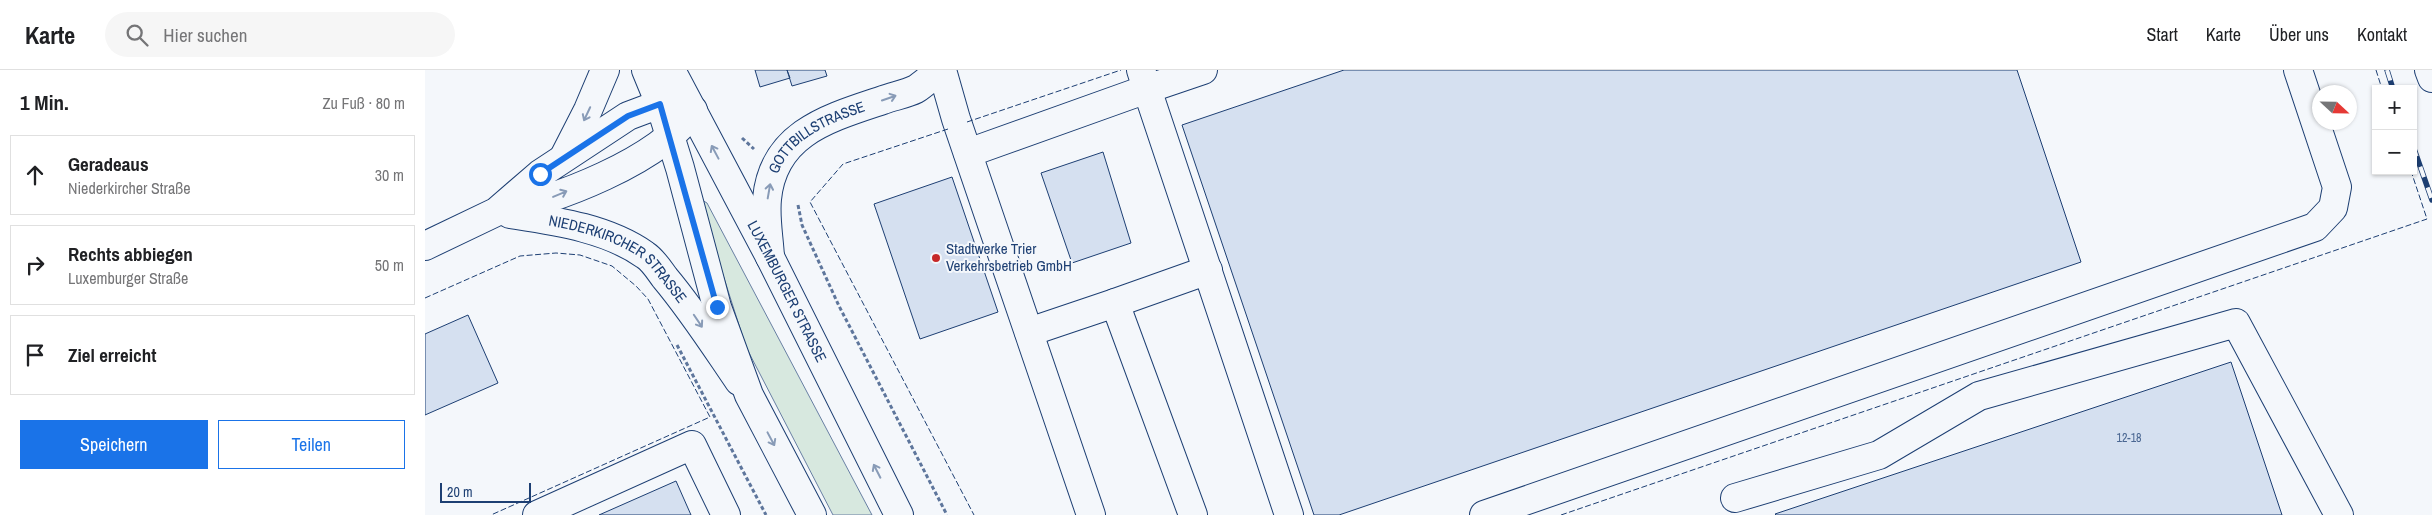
<!DOCTYPE html>
<html lang="de">
<meta charset="utf-8">
<style>
:root{--surface:#fff;--page:#f6f6f6;--text:#202124;--muted:#757577;--line:#e0e0e0;--accent:#1a73e8}
body{margin:0;font-family:"Archivo Narrow",sans-serif;background:var(--page);color:var(--text)}
.controls{position:absolute;right:15px;top:15px;display:grid;overflow:hidden;border-radius:0px;box-shadow:0 1px 4px #0004}
.controls button{width:45px;height:45px;display:grid;place-items:center;padding:0;border:0;border-bottom:1px solid var(--line);background:var(--surface);color:var(--text);font:25px sans-serif}
.compass{position:absolute;left:1887px;top:15px;width:45px;height:45px;border-radius:50%;background:var(--surface);box-shadow:0 1px 4px #0004;rotate:112deg}
.scale{position:absolute;left:15px;bottom:12px;width:91px;box-sizing:border-box;padding-left:5px;border:2px solid #1d3f73;border-top:0;font-size:14px;line-height:18px;white-space:nowrap;color:#1d3f73;-webkit-text-stroke:4px #f4f7fb;paint-order:stroke}
.stop{position:absolute;width:15px;height:15px;margin:-11px;border:4px solid #1a73e8;border-radius:50%;background:#fff}
.stop.end{background:#1a73e8;border-color:#fff;box-shadow:0 1px 5px #0008}
.list{margin:0;padding:0;list-style:none}
h2{display:flex;justify-content:space-between;align-items:center;height:65px;margin:0;padding:0 20px;font-size:21px}
h2 small{font-size:16px;font-weight:400;color:var(--muted)}
.list li{display:grid;grid-template-columns:32px 1fr auto;gap:15px;align-items:center;box-sizing:border-box;height:80px;margin:0 10px 10px;padding:0 10px;border:1px solid var(--line);border-radius:0px}
.list b{display:block;font-size:19px;white-space:nowrap}
.list p{margin:0;font-size:16px;white-space:nowrap;color:var(--muted)}
.list em{font-size:16px;font-style:normal;color:var(--muted)}
.actions{display:flex;gap:10px;padding:15px 20px}
.actions a{flex:1;padding:11px 0;border:1px solid var(--accent);border-radius:0px;text-align:center;font-size:18px;color:var(--accent)}
.actions .main{background:var(--accent);color:#fff}
.icon{flex:none;width:28px;height:28px;fill:none;stroke:currentColor;stroke-width:2;stroke-linecap:round;stroke-linejoin:round}
.map{position:relative;flex:none;width:2007px;height:445px;overflow:hidden}
header{display:flex;align-items:center;gap:30px;box-sizing:border-box;height:70px;padding:0 25px;background:var(--surface);border-bottom:1px solid var(--line)}
header strong{font-size:24px}
nav{display:flex;gap:28px;margin-inline-start:auto;font-size:18px}
.search{width:350px;height:45px;background:var(--page);display:flex;align-items:center;gap:12px;box-sizing:border-box;padding:0 18px;border-radius:28px;color:var(--muted);font-size:19px}
main{display:flex}
aside{flex:1;background:var(--surface)}
.map>svg:first-child{display:block}
.green{fill:#d7e8df;stroke:#687fa3}
.building{fill:#d5e0f0;stroke:#1d3f73}
.lines{fill:none;stroke-linecap:round;stroke-linejoin:round}
.minor-casing{stroke:#1d3f73;stroke-width:30}
.major-casing{stroke:#1d3f73;stroke-width:30}
.path{stroke:#5e769c;stroke-width:3;stroke-dasharray:4 2.5;stroke-linecap:butt}
.minor{stroke:#f4f7fb;stroke-width:28}
.major{stroke:#f4f7fb;stroke-width:28}
.rail-casing{stroke:#1d3f73;stroke-width:5.5}
.rail{stroke:#f4f7fb;stroke-width:4;stroke-dasharray:11;stroke-linecap:butt}
.fence{stroke:#1d3f73;stroke-width:1;stroke-dasharray:6 2.5;stroke-linecap:butt}
.oneway{stroke:#889bb7}
.route{stroke:#1a73e8;stroke-width:6}
.poi-dot{fill:#c62828;stroke:#f4f7fb;stroke-width:2}
.labels{text-anchor:middle;stroke-width:4;stroke-linejoin:round;paint-order:stroke}
.number-label{font-size:12px;fill:#4b6792}
.street-label{font-size:15px;fill:#1d3f73;stroke:#f4f7fb}
.poi-label{font-size:15px;fill:#1d3f73;stroke:#f4f7fb;text-anchor:start}
</style>
<header>
<strong>Karte</strong>
<div class="search"><svg class="icon" aria-label="search" viewBox="0 0 24 24"><circle cx="10" cy="10" r="6"/><path d="M15 15l6 6"/></svg>Hier suchen</div>
<nav><a>Start</a><a>Karte</a><a>Über uns</a><a>Kontakt</a></nav>
</header>
<main>
<aside>
<h2>1 Min.<small>Zu Fuß · 80 m</small></h2>
<ul class="list">
<li><svg class="icon" aria-label="ahead" viewBox="0 0 24 24"><path d="M12 20V5M6 11l6-6 6 6"/></svg><div><b>Geradeaus</b><p>Niederkircher Straße</p></div><em>30 m</em></li>
<li><svg class="icon" aria-label="right" viewBox="0 0 24 24"><path d="M7 20v-9h11M14 6l5 5-5 5"/></svg><div><b>Rechts abbiegen</b><p>Luxemburger Straße</p></div><em>50 m</em></li>
<li><svg class="icon" aria-label="arrive" viewBox="0 0 24 24"><path d="M6 21V4h12l-3 4 3 4H6"/></svg><div><b>Ziel erreicht</b></div></li>
</ul>
<div class="actions"><a class="main">Speichern</a><a>Teilen</a></div>
</aside>
<div class="map">
<svg width="2007" height="445" viewBox="0 0 2007 445">
<rect width="100%" height="100%" fill="#f4f7fb"/>
<!-- green -->
<path class="green" d="M277 130 282 133 447 445H408L321 277 276 136Z"/>
<!-- building -->
<path class="building" d="M330 0H362L365 8 335 17Z
M362 0H400L402 6 367 16Z
M919 0H1592L1656 192 914 445H889L757 55Z
M678 82 706 173 647 193 616 103Z
M527 107 573 242 495 269 449 134Z
M43 245 73 313 0 345V264Z
M1806 292 1857 445H1351L1350 444Z
M251 411 266 445H174Z"/>
<g class="lines">
<!-- minor casing -->
<g class="minor-casing">
<g id="minor">
<path d="M517 0 531 49 666 445"/>
<path d="M716 0 722 19 778 0"/>
<path d="M2004 0 2007 8"/>
<path d="M543 83 722 19 864 445"/>
<path d="M140 85 163 40 180 0"/>
<path id="s1" d="M85 144C130 151 182 158 220 185 228 190 234 200 240 208 267 240 290 276 314 311"/>
<path d="M0 176 71 142 115 104 203 46 235 34 253 35 268 40C240 89 125 133 71 142"/>
<path id="s2" d="M345 187C344 168 340 148 342 129 348 63 404 48 458 30 469 26 481 24 491 19 499 14 507 6 515 0"/>
<path d="M690 233 783 200"/>
<path d="M604 262 690 233 768 445"/>
<path d="M1310 428 1454 385 1554 326 1811 253 1914 445"/>
<path d="M112 445 267 375 301 445"/>
<path d="M1059 445 1890 157 1908 138 1912 117 1873 0"/>
</g>
</g>
<!-- major casing -->
<g class="major-casing">
<g id="major">
<path d="M221 0 235 34 255 98 292 237 324 325 387 445"/>
<path id="s3" d="M246 0 345 187 474 445"/>
</g>
</g>
<!-- path -->
<path class="path" d="M317 68 329 79
M373 135 377 155 414 236 522 445
M252 275 341 445"/>
<!-- minor -->
<use href="#minor" class="minor"/>
<!-- major -->
<use href="#major" class="major"/>
<!-- rail casing -->
<g class="rail-casing">
<path id="rail" d="M1962 0 1968 19
M1988 76 2007 130"/>
</g>
<!-- rail -->
<use href="#rail" class="rail"/>
<!-- fence -->
<path class="fence" d="M1951 0 1957 19
M542 52 696 0
M523 59 418 94 385 132 549 445
M0 228 95 186 131 183 155 185 187 196 211 216 223 229 285 347 66 445
M1136 445 2002 149 1986 101"/>
</g>
<!-- one-way arrows -->
<defs><path id="oneway-shaft" d="M-6 0H5M1.5-3L5.5 0L1.5 3" fill="none" stroke-width="1.6" stroke-linecap="round" stroke-linejoin="round" transform="scale(1.25)"/></defs>
<g class="oneway">
<use href="#oneway-shaft" transform="translate(464 28) rotate(-19)"/>
<use href="#oneway-shaft" transform="translate(162 44) rotate(115)"/>
<use href="#oneway-shaft" transform="translate(290 82) rotate(-118)"/>
<use href="#oneway-shaft" transform="translate(344 121) rotate(-80)"/>
<use href="#oneway-shaft" transform="translate(135 124) rotate(-23)"/>
<use href="#oneway-shaft" transform="translate(273 251) rotate(56)"/>
<use href="#oneway-shaft" transform="translate(346 369) rotate(62)"/>
<use href="#oneway-shaft" transform="translate(452 401) rotate(-117)"/>
</g>
<g class="lines">
<!-- route -->
<path class="route" d="M115 104 203 46 235 34 292 237"/>
</g>
<!-- markers -->
<circle class="poi-dot" cx="511" cy="188" r="5"/>
<g class="labels">
<!-- number labels -->
<g class="number-label">
<text x="1704" y="372">12-18</text>
</g>
<!-- street labels -->
<g class="street-label">
<text dy="5" stroke="none"><textPath href="#s2" startOffset="144">GOTTBILLSTRASSE</textPath></text>
<text dy="5" stroke="none"><textPath href="#s1" startOffset="121">NIEDERKIRCHER STRASSE</textPath></text>
<text dy="5" stroke="none"><textPath href="#s3" startOffset="250">LUXEMBURGER STRASSE</textPath></text>
</g>
<!-- poi labels -->
<g class="poi-label">
<text x="521" y="184">Stadtwerke Trier<tspan x="521" dy="17">Verkehrsbetrieb GmbH</tspan></text>
</g>
</g>
</svg>
<div class="controls">
<button>+</button>
<button>−</button>
</div>
<svg class="compass" viewBox="-18 -18 36 36"><path d="M0-13l5 13h-10z" fill="#e53935"/><path d="M0 13l5-13h-10z" fill="#757577"/></svg>
<div class="scale">20 m</div>
<div class="stop" style="left:115px;top:104px"></div>
<div class="stop end" style="left:292px;top:237px"></div>
</div>
</main>
